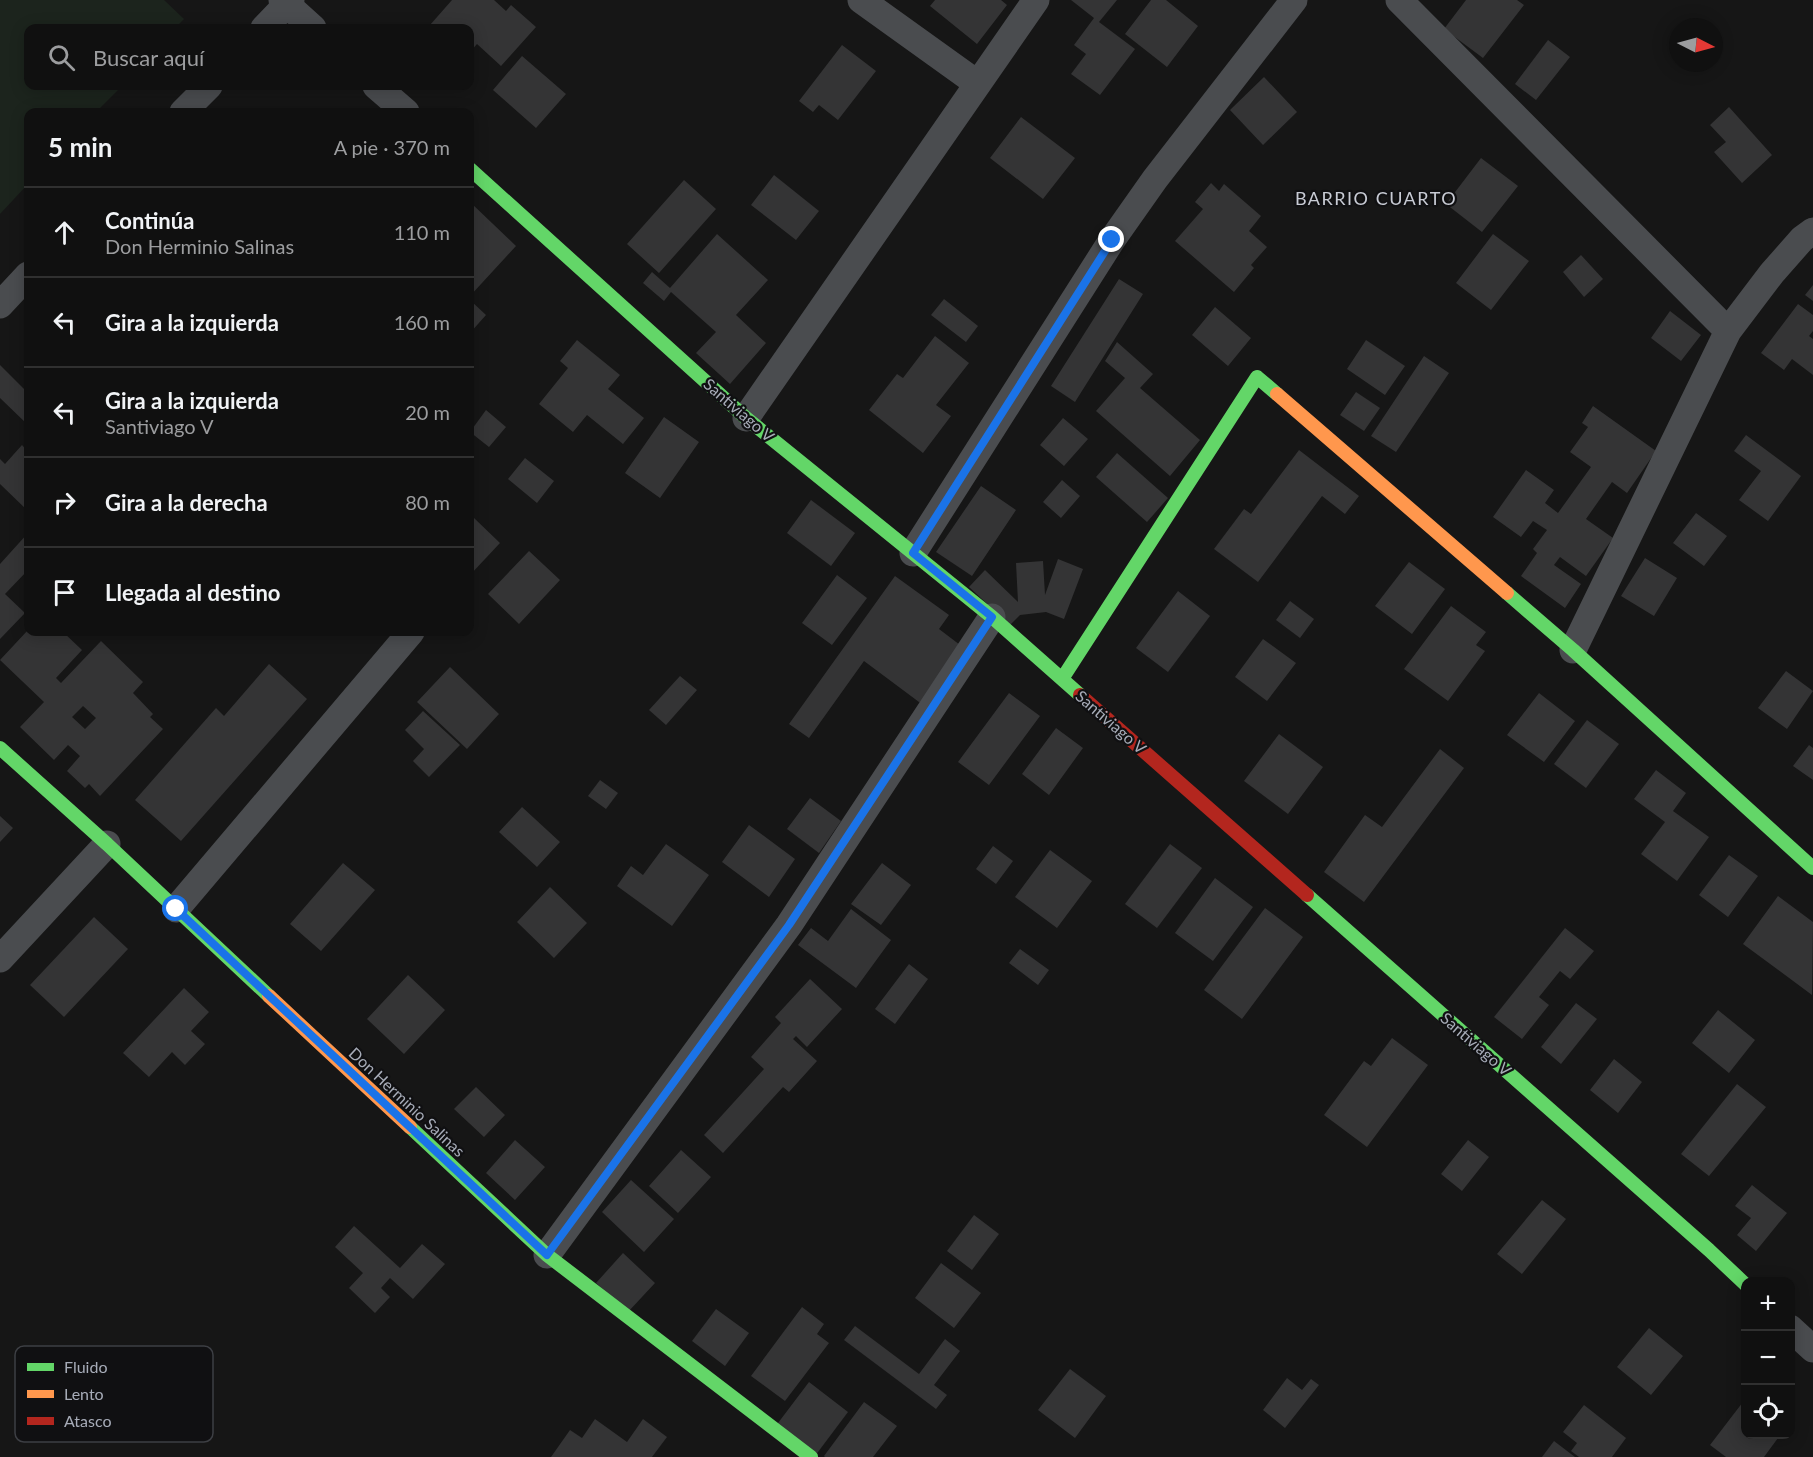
<!DOCTYPE html>
<html lang="es">
<meta charset="utf-8">
<style>
:root{--surface:#101010;--page:#1e1e1e;--text:#f1f3f6;--muted:#9c9d9f;--line:#303030}
body{margin:0;font-family:Lato,sans-serif;background:var(--page);color:var(--text)}
.controls{position:absolute;right:18px;bottom:18px;display:grid;overflow:hidden;border-radius:12px;box-shadow:0 3px 15px #0003}
.controls button{width:54px;height:54px;display:grid;place-items:center;padding:0;border:0;border-bottom:2px solid var(--line);background:var(--surface);color:var(--text);font:30px sans-serif}
.compass{position:absolute;left:1669px;top:18px;width:54px;height:54px;border-radius:50%;background:var(--surface);box-shadow:0 3px 15px #0003;rotate:96deg}
.stop{position:absolute;width:18px;height:18px;margin:-14px;border:4px solid #1a73e8;border-radius:50%;background:#fff}
.stop.end{background:#1a73e8;border-color:#fff;box-shadow:0 2px 6px #0008}
.list{margin:0;padding:0;list-style:none}
h2{display:flex;justify-content:space-between;align-items:center;height:78px;margin:0;padding:0 24px;font-size:26px}
h2 small{font-size:20px;font-weight:400;color:var(--muted)}
.list li{display:grid;grid-template-columns:39px 1fr auto;gap:18px;align-items:center;box-sizing:border-box;height:90px;padding:0 24px;border-top:2px solid var(--line)}
.list b{display:block;font-size:22px;white-space:nowrap}
.list p{margin:0;font-size:20px;white-space:nowrap;color:var(--muted)}
.list em{font-size:20px;font-style:normal;color:var(--muted)}
.icon{flex:none;width:33px;height:33px;fill:none;stroke:currentColor;stroke-width:2;stroke-linecap:round;stroke-linejoin:round}
.map{position:relative;flex:none;width:1813px;height:1457px;overflow:hidden}
.search{position:absolute;background:var(--surface);box-shadow:0 3px 15px #0003;left:24px;top:24px;width:450px;height:66px;display:flex;align-items:center;gap:15px;box-sizing:border-box;padding:0 21px;border-radius:12px;color:var(--muted);font-size:22px}
.panel{position:absolute;background:var(--surface);box-shadow:0 3px 15px #0003;left:24px;top:108px;width:450px;height:528px;border-radius:12px}
.map>svg:first-child{display:block}
.green{fill:#1c241d}
.building{fill:#343435;fill-rule:evenodd}
.lines{fill:none;stroke-linecap:round;stroke-linejoin:round}
.street{stroke:#4a4c4f;stroke-width:27}
.fast{stroke:#63d668;stroke-width:14}
.slow{stroke:#ff974d;stroke-width:14}
.jam{stroke:#b3261e;stroke-width:14}
.route{stroke:#1a73e8;stroke-width:8}
.labels{text-anchor:middle;stroke-width:4.5;stroke-linejoin:round;paint-order:stroke}
.street-label{font-size:16px;fill:#a7acb8;stroke:#101012}
.neighbourhood-label{font-size:18px;letter-spacing:1.5px;fill:#c8cbd4;stroke:#101012}
.key{fill:#101012;stroke:#3d3f44;stroke-width:1.5}
.key-label{font-size:16px;fill:#a7acb8}
</style>
<div class="map">
<svg width="1813" height="1457" viewBox="0 0 1813 1457">
<rect width="100%" height="100%" fill="#161616"/>
<!-- green -->
<path class="green" d="M0 0H164L184 19 175 28H28V86H122L96 112H28V184L0 214Z"/>
<!-- building -->
<path class="building" d="M452 0H494L506 11 511 5 536 27 501 66 477 44 470 52V28H434L430 25Z
M935 0H1001L1007 5 977 44 930 6Z
M1071 0H1117L1099 22 1135 49 1100 95 1071 74 1086 54 1074 45 1094 18Z
M1151 0H1166L1198 26 1167 67 1125 34Z
M1466 0H1517L1524 5 1483 58 1444 29Z
M1548 40 1570 57 1536 100 1515 84Z
M842 45 876 71 838 120 819 105 813 112 799 101Z
M522 56 566 94 536 128 493 90Z
M1264 77 1297 112 1263 145 1230 110Z
M1729 107 1772 155 1742 183 1714 152 1726 142 1710 125Z
M1021 117 1075 158 1043 199 990 158Z
M1481 158 1518 186 1482 232 1446 204Z
M774 175 819 211 796 240 751 205Z
M684 180 716 209 659 273 627 244Z
M1211 183 1219 191 1224 184 1261 216 1249 231 1267 247 1251 265 1254 268 1234 292 1175 241 1203 209 1195 202Z
M470 202 516 246 470 296Z
M717 234 768 280 736 315 766 343 730 384 696 353 716 332 671 292 664 301 643 283 652 272 670 288Z
M1493 234 1529 261 1491 310 1456 283Z
M1581 255 1603 279 1584 297 1563 272Z
M1119 279 1143 294 1075 402 1051 386Z
M1813 285V301L1805 295Z
M944 299 978 326 966 342 931 315Z
M470 300 486 315 470 333Z
M1798 304 1813 315V331L1809 336 1813 339V375L1792 359 1784 370 1761 353Z
M1215 307 1251 338 1228 366 1192 335Z
M1670 311 1701 335 1681 361 1651 338Z
M935 336 969 363 936 405 951 416 923 453 869 410 897 374 903 378Z
M577 340 620 375 608 389 644 418 623 444 587 415 573 432 539 404 568 368 560 361Z
M1366 340 1405 366 1385 395 1347 369Z
M1117 342 1153 374 1140 388 1200 440 1170 476 1096 411 1125 378 1105 361Z
M1424 356 1449 373 1396 452 1371 436Z
M0 365 28 393V425L0 398Z
M1356 392 1380 408 1364 431 1340 415Z
M1593 406 1656 451 1627 493 1612 482 1586 519 1613 538 1586 576 1560 557 1554 565 1581 584 1565 608 1521 576 1537 553 1533 549 1547 530 1533 521 1521 537 1493 517 1526 470 1554 490 1545 503 1558 513 1591 467 1570 452 1588 427 1582 423Z
M486 410 506 427 489 447 470 432Z
M664 417 699 442 660 498 625 473Z
M1063 418 1088 439 1064 466 1040 445Z
M1746 435 1801 476 1768 521 1739 500 1761 471 1734 451Z
M22 445 28 452V511L0 484V459L5 464Z
M1299 450 1359 496 1345 514 1322 496 1258 582 1214 549 1244 509 1251 514Z
M1117 453 1168 498 1147 522 1096 477Z
M525 458 554 481 537 503 508 479Z
M1062 480 1080 496 1061 518 1043 502Z
M981 486 1016 510 972 576 936 552Z
M811 500 855 533 831 566 787 533Z
M1696 513 1727 536 1704 566 1673 543Z
M474 518 500 543 470 575V522Z
M28 533V570L5 594 25 613 0 639V564Z
M529 551 560 580 519 624 488 594Z
M1645 558 1677 578 1654 616 1621 596Z
M1058 559 1083 569 1064 619 1046 612 1020 615 1010 625 969 587 985 570 1018 602 1016 563 1043 561 1045 595Z
M1409 562 1445 589 1412 634 1375 606Z
M837 575 867 598 832 645 802 623Z
M895 576 949 615 939 629 964 648 923 705 864 661 809 738 789 724Z
M1178 591 1210 616 1168 672 1136 648Z
M1290 601 1314 619 1300 638 1276 620Z
M1451 606 1486 632 1476 645 1485 651 1448 701 1404 669Z
M28 630V632H63L82 650 56 678 61 683 101 641 143 682 133 693 153 714 150 717 163 729 100 796 89 784 85 788 67 771 80 756 68 745 54 760 20 727 44 702 0 660ZM83 706 96 718 85 729 72 717Z
M1263 639 1296 663 1267 701 1235 677Z
M269 664 307 699 181 841 135 800 216 708 224 716Z
M450 667 499 714 467 749 417 702Z
M1786 671 1813 691 1787 729 1758 708Z
M680 676 697 690 666 725 649 710Z
M1009 693 1040 716 989 785 958 762Z
M1539 693 1575 721 1544 762 1507 735Z
M423 711 460 745 429 777 413 761 424 749 405 730Z
M1587 720 1619 744 1586 788 1554 764Z
M1056 728 1083 748 1049 795 1022 774Z
M1279 734 1323 767 1288 814 1244 781Z
M1809 745 1813 748V780L1793 766Z
M1440 749 1464 768 1364 902 1324 872 1365 815 1382 827Z
M1656 770 1686 793 1673 811 1709 837 1677 881 1641 854 1665 822 1634 799Z
M600 780 618 793 606 809 588 796Z
M810 798 841 821 819 853 787 829Z
M522 807 560 842 537 867 499 832Z
M0 816 13 828 0 842Z
M749 825 795 859 769 897 722 862Z
M666 844 709 875 672 926 617 886 631 866 643 875Z
M1170 844 1202 868 1157 928 1125 904Z
M993 846 1013 861 996 884 976 869Z
M1050 850 1092 881 1057 928 1015 897Z
M1729 855 1758 876 1728 917 1699 895Z
M343 863 375 890 321 951 290 924Z
M882 863 911 885 881 925 851 904Z
M1215 878 1253 907 1213 961 1175 933Z
M550 887 587 923 554 958 517 922Z
M1778 896 1813 922 1812 995 1743 944Z
M1265 908 1303 937 1242 1019 1204 990Z
M851 909 891 940 856 988 798 945 811 928 828 941Z
M94 917 128 949 64 1017 30 985Z
M1565 928 1594 951 1570 979 1560 971 1539 997 1549 1005 1522 1039 1494 1017Z
M1020 949 1049 970 1038 985 1009 963Z
M909 964 928 979 895 1024 875 1009Z
M408 975 445 1010 404 1054 367 1019Z
M810 979 842 1009 807 1047 796 1036 793 1039 817 1061 789 1092 783 1087 723 1153 704 1135 764 1069 751 1057 781 1023 775 1017Z
M184 988 209 1012 191 1031 205 1044 185 1065 172 1052 149 1077 123 1053Z
M1576 1003 1597 1019 1561 1064 1541 1047Z
M1718 1010 1755 1040 1729 1073 1692 1043Z
M1392 1038 1428 1065 1367 1147 1324 1115 1364 1061 1371 1066Z
M1614 1059 1642 1082 1618 1113 1590 1090Z
M1737 1084 1766 1107 1709 1176 1681 1154Z
M476 1087 505 1115 484 1137 454 1109Z
M515 1140 545 1167 515 1200 486 1173Z
M1468 1140 1489 1157 1462 1191 1441 1174Z
M681 1150 711 1177 678 1213 649 1186Z
M631 1180 674 1219 644 1252 602 1212Z
M1752 1185 1787 1213 1756 1251 1737 1235 1751 1218 1735 1206Z
M1542 1200 1566 1219 1522 1274 1497 1254Z
M974 1215 999 1234 972 1270 947 1251Z
M354 1226 400 1268 422 1244 445 1264 413 1299 390 1278 381 1288 390 1297 375 1313 349 1288 363 1273 335 1247Z
M623 1253 655 1283 628 1312 596 1283Z
M941 1263 981 1293 954 1328 915 1298Z
M802 1307 824 1324 817 1334 829 1343 785 1401 751 1376Z
M716 1309 749 1333 725 1366 692 1341Z
M855 1326 919 1374 945 1339 960 1351 934 1385 947 1395 936 1409 844 1340Z
M1649 1328 1683 1356 1651 1395 1617 1367Z
M1070 1369 1106 1396 1075 1438 1038 1410Z
M1287 1378 1302 1390 1311 1379 1319 1385 1285 1428 1263 1410Z
M809 1382 848 1412 815 1456 775 1427Z
M1746 1398V1434H1781L1764 1457H1726L1710 1445Z
M864 1402 897 1426 873 1457H825L824 1456Z
M1584 1405 1626 1438 1612 1457H1579L1571 1451 1577 1443 1563 1432Z
M595 1419 627 1442 643 1419 667 1437 652 1457H551L570 1430 582 1438Z
M1554 1441 1575 1457H1542Z"/>
<g class="lines">
<!-- street -->
<path class="street" d="M282 0 313 28
M861 0 978 84
M1399 0 1728 331
M264 28 291 0
M376 86 406 112
M183 112 209 86
M0 305 28 275
M746 418 1036 0
M913 553 1112 240 1155 179 1294 0
M1573 650 1728 331 1772 273 1802 239 1813 231
M176 909 411 632
M0 959 107 844
M547 1255 789 925 992 617
M1790 1328 1813 1349"/>
<!-- fast -->
<path class="fast" d="M470 169 746 418 992 617 1080 695
M1507 593 1573 650 1813 868
M1062 679 1257 377 1277 394
M0 748 107 844 269 996
M1307 895 1709 1250 1746 1285
M410 1127 547 1255 811 1457"/>
<!-- slow -->
<path class="slow" d="M1277 394 1507 593
M269 996 410 1127"/>
<!-- jam -->
<path class="jam" d="M1080 695 1307 895"/>
</g>
<g class="lines">
<!-- route -->
<path class="route" d="M176 909 547 1255 789 925 992 617 913 553 1112 240"/>
</g>
<g class="labels">
<!-- street labels -->
<g class="street-label">
<text transform="translate(739 410) rotate(41)" y="6">Santiviago V</text>
<text transform="translate(1111 722) rotate(41)" y="6">Santiviago V</text>
<text transform="translate(1476 1044) rotate(41)" y="6">Santiviago V</text>
<text transform="translate(407 1102) rotate(43)" y="6">Don Herminio Salinas</text>
</g>
<!-- neighbourhood labels -->
<g class="neighbourhood-label">
<text x="1376" y="205">BARRIO CUARTO</text>
</g>
</g>
<!-- legend -->
<rect x="15" y="1346" width="198" height="96" rx="9" class="key"/>
<rect x="27" y="1363" width="27" height="8" fill="#63d668"/>
<rect x="27" y="1390" width="27" height="8" fill="#ff974d"/>
<rect x="27" y="1417" width="27" height="8" fill="#b3261e"/>
<g class="key-label">
<text x="64" y="1373">Fluido</text>
<text x="64" y="1400">Lento</text>
<text x="64" y="1427">Atasco</text>
</g>
</svg>
<div class="controls">
<button>+</button>
<button>−</button>
<button><svg class="icon" aria-label="locate" viewBox="0 0 24 24"><circle cx="12" cy="12" r="6"/><path d="M12 2v4M12 18v4M2 12h4M18 12h4"/></svg></button>
</div>
<svg class="compass" viewBox="-18 -18 36 36"><path d="M0-13l5 13h-10z" fill="#e53935"/><path d="M0 13l5-13h-10z" fill="#9c9d9f"/></svg>
<div class="stop" style="left:176px;top:909px"></div>
<div class="stop end" style="left:1112px;top:240px"></div>
<div class="search"><svg class="icon" aria-label="search" viewBox="0 0 24 24"><circle cx="10" cy="10" r="6"/><path d="M15 15l6 6"/></svg>Buscar aquí</div>
<section class="panel">
<h2>5 min<small>A pie · 370 m</small></h2>
<ul class="list">
<li><svg class="icon" aria-label="ahead" viewBox="0 0 24 24"><path d="M12 20V5M6 11l6-6 6 6"/></svg><div><b>Continúa</b><p>Don Herminio Salinas</p></div><em>110 m</em></li>
<li><svg class="icon" aria-label="left" viewBox="0 0 24 24"><path d="M17 20v-9H6M10 6l-5 5 5 5"/></svg><div><b>Gira a la izquierda</b></div><em>160 m</em></li>
<li><svg class="icon" aria-label="left" viewBox="0 0 24 24"><path d="M17 20v-9H6M10 6l-5 5 5 5"/></svg><div><b>Gira a la izquierda</b><p>Santiviago V</p></div><em>20 m</em></li>
<li><svg class="icon" aria-label="right" viewBox="0 0 24 24"><path d="M7 20v-9h11M14 6l5 5-5 5"/></svg><div><b>Gira a la derecha</b></div><em>80 m</em></li>
<li><svg class="icon" aria-label="arrive" viewBox="0 0 24 24"><path d="M6 21V4h12l-3 4 3 4H6"/></svg><div><b>Llegada al destino</b></div></li>
</ul>
</section>
</div>
